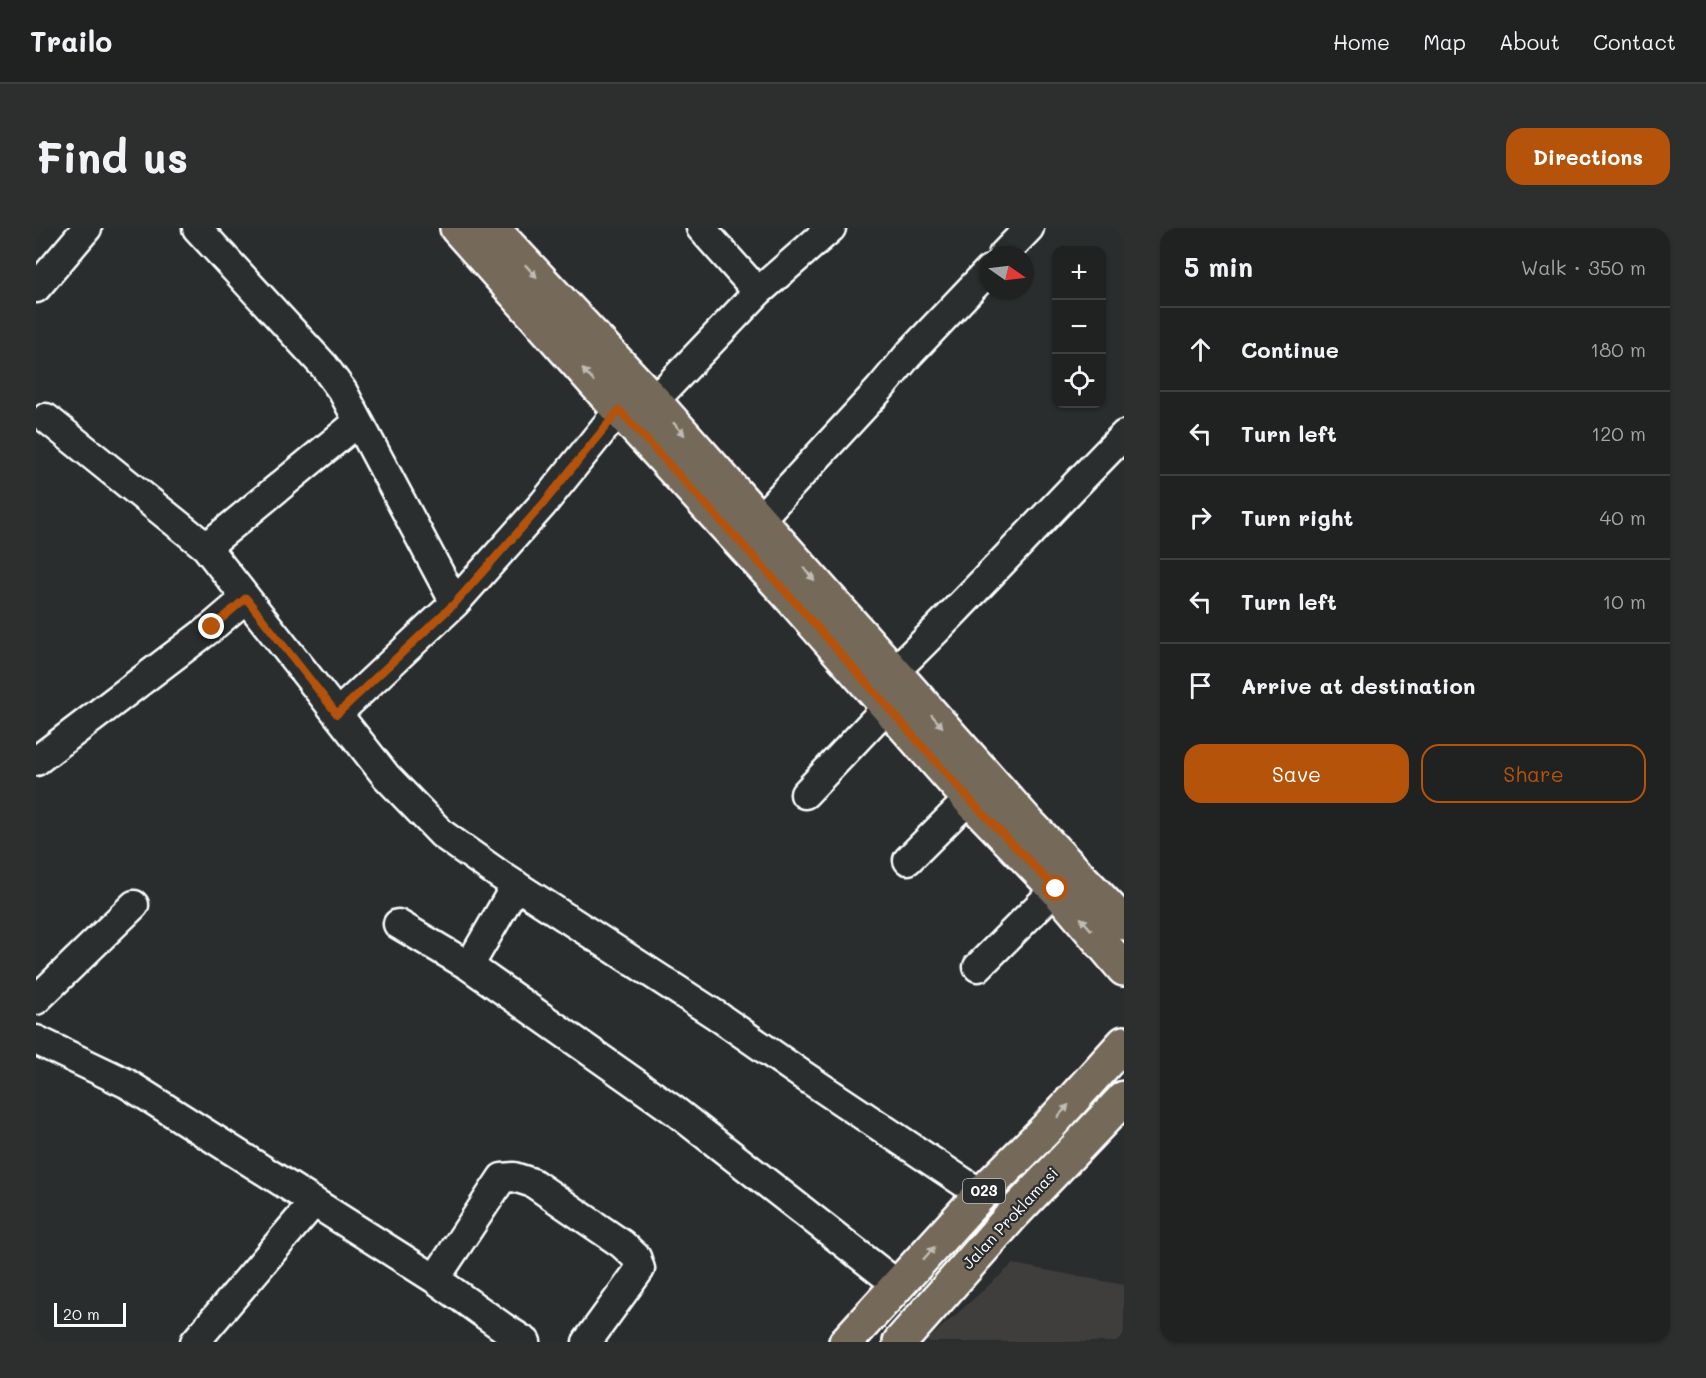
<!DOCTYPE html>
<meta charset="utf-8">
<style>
:root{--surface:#202222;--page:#2d2f2f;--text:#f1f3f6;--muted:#a2a4a5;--line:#3d3f40;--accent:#b45309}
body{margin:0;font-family:Mali,sans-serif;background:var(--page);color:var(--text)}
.controls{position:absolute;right:18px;top:18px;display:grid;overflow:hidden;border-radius:12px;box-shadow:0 2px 4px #0004}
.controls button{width:54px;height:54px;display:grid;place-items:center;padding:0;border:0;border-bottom:2px solid var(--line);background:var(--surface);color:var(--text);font:30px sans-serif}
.compass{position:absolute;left:944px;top:18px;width:54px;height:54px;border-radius:50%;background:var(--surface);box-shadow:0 2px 4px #0004;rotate:104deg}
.scale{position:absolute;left:18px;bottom:15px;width:72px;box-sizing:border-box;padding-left:6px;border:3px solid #fff;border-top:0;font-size:16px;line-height:21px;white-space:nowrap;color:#fff;-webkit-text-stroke:4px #2a2d2e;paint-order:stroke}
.stop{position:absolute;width:18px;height:18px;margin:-14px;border:4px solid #b45309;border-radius:50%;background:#fff}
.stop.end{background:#b45309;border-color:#fff;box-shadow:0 2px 6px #0008}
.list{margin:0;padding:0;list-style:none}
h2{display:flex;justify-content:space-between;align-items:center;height:78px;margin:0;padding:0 24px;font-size:26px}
h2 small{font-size:20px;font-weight:400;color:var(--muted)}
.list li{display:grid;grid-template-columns:39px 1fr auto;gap:18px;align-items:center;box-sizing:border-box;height:84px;padding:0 24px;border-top:2px solid var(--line)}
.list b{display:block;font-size:22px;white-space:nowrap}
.list em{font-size:20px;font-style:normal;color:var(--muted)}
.actions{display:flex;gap:12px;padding:18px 24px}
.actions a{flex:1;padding:14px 0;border:2px solid var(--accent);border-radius:18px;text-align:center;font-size:21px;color:var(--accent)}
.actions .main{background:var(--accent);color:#fff}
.icon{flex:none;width:33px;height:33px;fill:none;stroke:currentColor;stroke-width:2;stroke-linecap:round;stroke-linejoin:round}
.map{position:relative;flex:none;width:1088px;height:1114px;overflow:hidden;border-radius:18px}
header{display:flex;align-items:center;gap:36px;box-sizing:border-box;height:84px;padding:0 30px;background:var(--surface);border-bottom:2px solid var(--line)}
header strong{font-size:28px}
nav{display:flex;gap:33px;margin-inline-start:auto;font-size:21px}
.intro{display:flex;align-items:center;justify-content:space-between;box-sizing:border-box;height:144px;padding:0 36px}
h1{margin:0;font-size:42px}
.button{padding:15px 27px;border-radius:18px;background:var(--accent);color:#fff;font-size:21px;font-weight:700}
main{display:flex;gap:36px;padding:0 36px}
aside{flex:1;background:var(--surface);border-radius:18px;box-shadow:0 2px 4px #0004}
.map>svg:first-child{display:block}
.built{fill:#403d3d}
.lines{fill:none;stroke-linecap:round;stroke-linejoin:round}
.minor-casing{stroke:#fff;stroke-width:33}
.major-casing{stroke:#fff;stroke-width:38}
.highway-casing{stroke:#fff;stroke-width:38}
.minor{stroke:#2a2d2e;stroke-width:28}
.major{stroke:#746a5a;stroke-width:33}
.highway{stroke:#746a5a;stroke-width:33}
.oneway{fill:#c0bcb5}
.route{stroke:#b45309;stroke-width:8}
.labels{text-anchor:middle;stroke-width:4.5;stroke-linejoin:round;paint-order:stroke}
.shield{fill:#2a2d2e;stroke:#bfc0c0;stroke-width:1.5}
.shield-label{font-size:15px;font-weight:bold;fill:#fff}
.street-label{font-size:16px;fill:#fff;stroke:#2a2d2e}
</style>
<header>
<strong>Trailo</strong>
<nav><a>Home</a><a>Map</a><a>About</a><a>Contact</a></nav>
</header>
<div class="intro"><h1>Find us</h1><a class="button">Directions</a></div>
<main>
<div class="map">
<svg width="1088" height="1114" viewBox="0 0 1088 1114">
<rect width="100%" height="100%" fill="#2a2d2e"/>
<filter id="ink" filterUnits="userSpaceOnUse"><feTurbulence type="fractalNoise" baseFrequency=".0167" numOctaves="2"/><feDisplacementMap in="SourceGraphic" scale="12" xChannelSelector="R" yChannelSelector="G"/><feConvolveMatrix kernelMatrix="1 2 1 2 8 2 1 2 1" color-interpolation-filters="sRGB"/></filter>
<g filter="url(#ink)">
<!-- built -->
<path class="built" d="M977 1036 1088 1057V1114H889Z"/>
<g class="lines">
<!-- minor casing -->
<g class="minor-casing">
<path id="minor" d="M161 0 288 138 307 164 419 375
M665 0 722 64
M967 27 993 0
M0 60 51 0
M618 173 722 64 795 0
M10 190 170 319
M322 194 170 319 350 548 406 606 464 647 680 787 765 846 945 966
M724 291 843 162 874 125 953 42
M841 460C927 379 1005 291 1088 207
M301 486 419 375 507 276 583 182 597 168
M0 533 176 399 210 370
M769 566 851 479
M872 632 933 571
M362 696 433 738 480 657
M433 738 639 883 863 1058
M942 739 1020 661
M0 772 98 677
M0 812 90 855 399 1051 468 1100 490 1114
M399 1051 466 950 478 949 497 955 586 1016 600 1029 604 1041 551 1114
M159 1114 278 974"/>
</g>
<!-- major casing -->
<g class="major-casing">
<path id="major" d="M421 0 583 182 750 364 933 571 1020 661 1088 741
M456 0 618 173 992 595 1088 695"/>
</g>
<!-- highway casing -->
<g class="highway-casing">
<path id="highway" d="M810 1114 945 966 1013 898 1088 815
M864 1114 978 985 1088 870"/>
</g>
<!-- minor -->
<use href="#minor" class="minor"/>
<!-- major -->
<use href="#major" class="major"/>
<!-- highway -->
<use href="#highway" class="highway"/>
</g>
<!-- one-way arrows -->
<defs><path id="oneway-solid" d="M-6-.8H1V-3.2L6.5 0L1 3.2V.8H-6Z" transform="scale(1.5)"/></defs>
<g class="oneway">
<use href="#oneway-solid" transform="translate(495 43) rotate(47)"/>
<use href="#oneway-solid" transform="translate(552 147) rotate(-132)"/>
<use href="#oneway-solid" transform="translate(643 201) rotate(48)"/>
<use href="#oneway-solid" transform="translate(773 346) rotate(49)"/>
<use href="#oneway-solid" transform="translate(901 493) rotate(48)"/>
<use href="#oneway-solid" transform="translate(1050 696) rotate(-131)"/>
<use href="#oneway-solid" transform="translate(1027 883) rotate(-48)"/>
<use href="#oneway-solid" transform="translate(893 1025) rotate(-48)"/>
</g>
</g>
<g class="lines" filter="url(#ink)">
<!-- route -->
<path class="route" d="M176 399 210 370 301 486 419 375 507 276 583 182 750 364 933 571 1020 661"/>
</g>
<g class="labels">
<!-- shield labels -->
<rect class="shield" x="927" y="951" width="42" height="24" rx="4.5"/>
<g class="shield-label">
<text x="948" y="968">023</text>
</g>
<!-- street labels -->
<g class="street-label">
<text transform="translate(974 990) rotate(-47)" y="6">Jalan Proklamasi</text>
</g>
</g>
</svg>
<div class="controls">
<button>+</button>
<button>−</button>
<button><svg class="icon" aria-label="locate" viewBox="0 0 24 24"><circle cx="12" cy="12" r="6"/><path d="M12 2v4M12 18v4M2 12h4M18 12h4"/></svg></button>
</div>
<svg class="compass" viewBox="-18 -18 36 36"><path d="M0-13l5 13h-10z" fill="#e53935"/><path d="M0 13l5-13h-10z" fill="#a2a4a5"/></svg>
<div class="scale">20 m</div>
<div class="stop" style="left:1020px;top:661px"></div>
<div class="stop end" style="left:176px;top:399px"></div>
</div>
<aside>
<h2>5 min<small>Walk · 350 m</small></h2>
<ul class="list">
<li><svg class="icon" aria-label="ahead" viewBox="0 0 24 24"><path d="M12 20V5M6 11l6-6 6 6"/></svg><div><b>Continue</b></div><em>180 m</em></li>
<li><svg class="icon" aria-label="left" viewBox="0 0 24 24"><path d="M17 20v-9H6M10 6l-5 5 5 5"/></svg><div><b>Turn left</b></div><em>120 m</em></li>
<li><svg class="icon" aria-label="right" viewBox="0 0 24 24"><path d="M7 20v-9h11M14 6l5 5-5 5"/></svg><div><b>Turn right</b></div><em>40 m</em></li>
<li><svg class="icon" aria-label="left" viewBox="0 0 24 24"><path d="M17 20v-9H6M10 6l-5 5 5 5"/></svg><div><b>Turn left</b></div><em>10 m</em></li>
<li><svg class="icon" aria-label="arrive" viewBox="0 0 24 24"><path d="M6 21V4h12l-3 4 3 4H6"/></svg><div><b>Arrive at destination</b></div></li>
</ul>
<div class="actions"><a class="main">Save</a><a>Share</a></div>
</aside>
</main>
